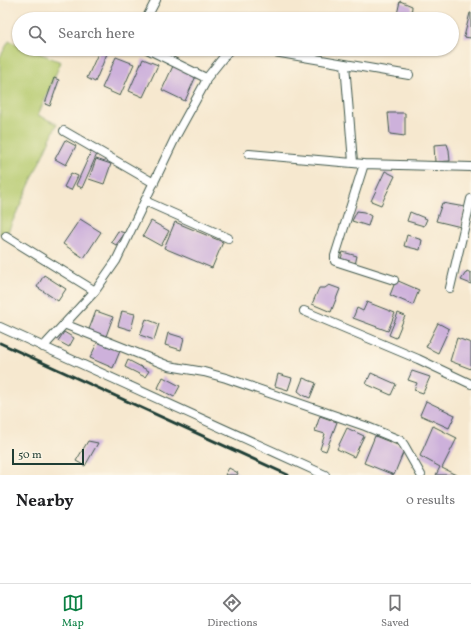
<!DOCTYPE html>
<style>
:root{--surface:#fff;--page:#f2f2f2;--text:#202124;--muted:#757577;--line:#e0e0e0;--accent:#0b8043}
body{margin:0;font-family:Vollkorn,serif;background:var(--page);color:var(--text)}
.scale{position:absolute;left:12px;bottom:10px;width:72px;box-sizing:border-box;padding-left:4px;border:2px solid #1f3d34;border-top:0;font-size:11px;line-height:14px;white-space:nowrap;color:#1f3d34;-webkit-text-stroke:3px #fcf5e5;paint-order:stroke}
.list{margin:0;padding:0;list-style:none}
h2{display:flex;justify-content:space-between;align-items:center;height:52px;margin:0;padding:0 16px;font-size:17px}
h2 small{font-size:13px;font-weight:400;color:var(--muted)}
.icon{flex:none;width:22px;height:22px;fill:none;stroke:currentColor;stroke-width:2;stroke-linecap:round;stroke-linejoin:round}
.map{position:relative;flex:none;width:471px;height:475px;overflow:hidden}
.search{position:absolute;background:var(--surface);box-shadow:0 1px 3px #0004;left:12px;right:12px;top:12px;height:44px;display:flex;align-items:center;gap:10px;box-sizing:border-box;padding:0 14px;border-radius:22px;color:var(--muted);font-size:15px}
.sheet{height:108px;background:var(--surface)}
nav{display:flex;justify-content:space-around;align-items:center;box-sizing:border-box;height:56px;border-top:1px solid var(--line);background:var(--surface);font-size:11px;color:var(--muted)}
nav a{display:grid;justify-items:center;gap:2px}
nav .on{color:var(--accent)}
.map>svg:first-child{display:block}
.green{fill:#b5ca6e;stroke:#6a8451}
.building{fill:#cdb1db}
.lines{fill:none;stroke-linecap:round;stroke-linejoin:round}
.minor-casing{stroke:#3f574b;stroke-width:10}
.minor{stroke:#fff;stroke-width:8}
.rail{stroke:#1f3d34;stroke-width:3}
</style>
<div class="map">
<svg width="471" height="475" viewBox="0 0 471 475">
<rect width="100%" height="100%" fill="#fcf5e5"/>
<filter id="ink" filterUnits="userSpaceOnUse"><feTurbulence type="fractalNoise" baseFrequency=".025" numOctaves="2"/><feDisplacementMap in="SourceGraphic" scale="8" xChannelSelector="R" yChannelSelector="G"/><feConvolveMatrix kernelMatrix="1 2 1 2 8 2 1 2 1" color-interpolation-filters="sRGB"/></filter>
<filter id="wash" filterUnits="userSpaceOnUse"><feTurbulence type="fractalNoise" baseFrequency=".012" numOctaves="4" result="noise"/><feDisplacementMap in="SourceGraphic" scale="16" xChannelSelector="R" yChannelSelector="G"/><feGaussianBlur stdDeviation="0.9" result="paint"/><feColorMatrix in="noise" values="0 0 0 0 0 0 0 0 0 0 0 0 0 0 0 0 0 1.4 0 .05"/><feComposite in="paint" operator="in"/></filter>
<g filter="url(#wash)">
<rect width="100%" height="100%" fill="#f6e8cf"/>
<!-- green -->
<path class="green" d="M9 41 19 45V49H29L61 62 38 115 57 124 6 236 0 234V57Z"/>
<g id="blocks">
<!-- building -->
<path class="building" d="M400 1 412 6 411 19H396Z
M470 13H471V38L464 37Z
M100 49H109L95 82 87 78Z
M116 57 134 64 120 96 102 88Z
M143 59 158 65 143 97 129 91Z
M173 66 196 76 185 101 162 90Z
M54 78 59 80 50 106 45 104Z
M388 113H405V136L390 134Z
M65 140 76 146 66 165 55 159Z
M447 144 449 150 450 161 435 162 434 145Z
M91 152 97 154 82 188 76 185Z
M96 159 111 164 104 184 89 179Z
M385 171 395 176 381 205 371 201Z
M71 173 78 176 71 190 64 187Z
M442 203 465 207 461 227 436 221Z
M357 211 364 212 371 216 368 226 352 221Z
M410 212 427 219 424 226 407 221Z
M80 219 101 232 84 258 63 244Z
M151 221 169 231 161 246 143 236Z
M175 222 223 242 212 268 164 248Z
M118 231 125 233 116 245 111 242Z
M407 235 422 240 420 250 404 246Z
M343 252 357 256 355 265 340 262Z
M467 271 471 273V284L461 280Z
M44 275 66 289 58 301 37 287Z
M396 280 419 290 413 305 390 295Z
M329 285 340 289 331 312 312 304 319 288H325Z
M367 302 395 313 388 331 353 318 357 308 363 311Z
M96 311 113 317 105 339 88 332Z
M122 311 135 314 131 330 118 326Z
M398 313 405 316 396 338 389 335Z
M146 319 159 324 154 340 140 335Z
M438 323 449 329 438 353 426 347Z
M64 332 74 338 69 347 58 341Z
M168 333 184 338 181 350 165 345Z
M457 338 471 343V369L450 361Z
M98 341 120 351 113 368 90 358Z
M128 360 149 371 145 377 125 367Z
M412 371 430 377 423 393 414 390 417 383 408 380Z
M371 373 396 384 391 395 366 384Z
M278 374 292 378 288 390 275 386Z
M163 377 180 386 174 397 158 388Z
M303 378 316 383 310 398 303 395 298 391Z
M426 401 455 415 449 428 420 415Z
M320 416 337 422 326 451 320 449 325 434 315 431Z
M433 426 457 438 442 468 456 475H436L440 467 420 456Z
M347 428 364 436 354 457 337 449Z
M375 436 405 448 394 475 364 463Z
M88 441 98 443 85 466 76 461Z
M229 468 238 473 237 475H225Z"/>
</g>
</g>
<g filter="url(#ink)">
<use href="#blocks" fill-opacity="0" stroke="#3f574b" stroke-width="1"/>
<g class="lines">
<!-- minor casing -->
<g class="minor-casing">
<path id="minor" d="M146 19 156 0
M257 49 409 75
M345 64 353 162
M206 79 230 49
M64 131 154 183
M249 154 364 164 471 167
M364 164 335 256V261L394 280
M145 201 228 238
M6 236 95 291
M450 288 471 199
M304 311 418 359 471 384
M64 324 169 366 204 372 226 378 365 426 397 439 401 441 404 445 421 475
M0 327 325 475
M43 347 95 291 116 261 177 134 205 83 206 79 204 77 147 49"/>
</g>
<!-- minor -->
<use href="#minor" class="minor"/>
<!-- rail -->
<path class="rail" d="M0 343 288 475"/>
</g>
</g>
</svg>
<div class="scale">50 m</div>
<div class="search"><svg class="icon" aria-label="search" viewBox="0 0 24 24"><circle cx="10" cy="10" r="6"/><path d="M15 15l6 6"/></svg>Search here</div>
</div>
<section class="sheet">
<h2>Nearby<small>0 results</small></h2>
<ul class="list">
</ul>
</section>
<nav>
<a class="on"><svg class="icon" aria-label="map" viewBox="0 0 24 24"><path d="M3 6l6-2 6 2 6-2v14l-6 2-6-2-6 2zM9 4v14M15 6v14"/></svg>Map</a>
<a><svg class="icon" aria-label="directions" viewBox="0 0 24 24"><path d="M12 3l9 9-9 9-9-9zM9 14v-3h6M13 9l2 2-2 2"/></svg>Directions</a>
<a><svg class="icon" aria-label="saved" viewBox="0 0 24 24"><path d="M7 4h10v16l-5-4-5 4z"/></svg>Saved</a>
</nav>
